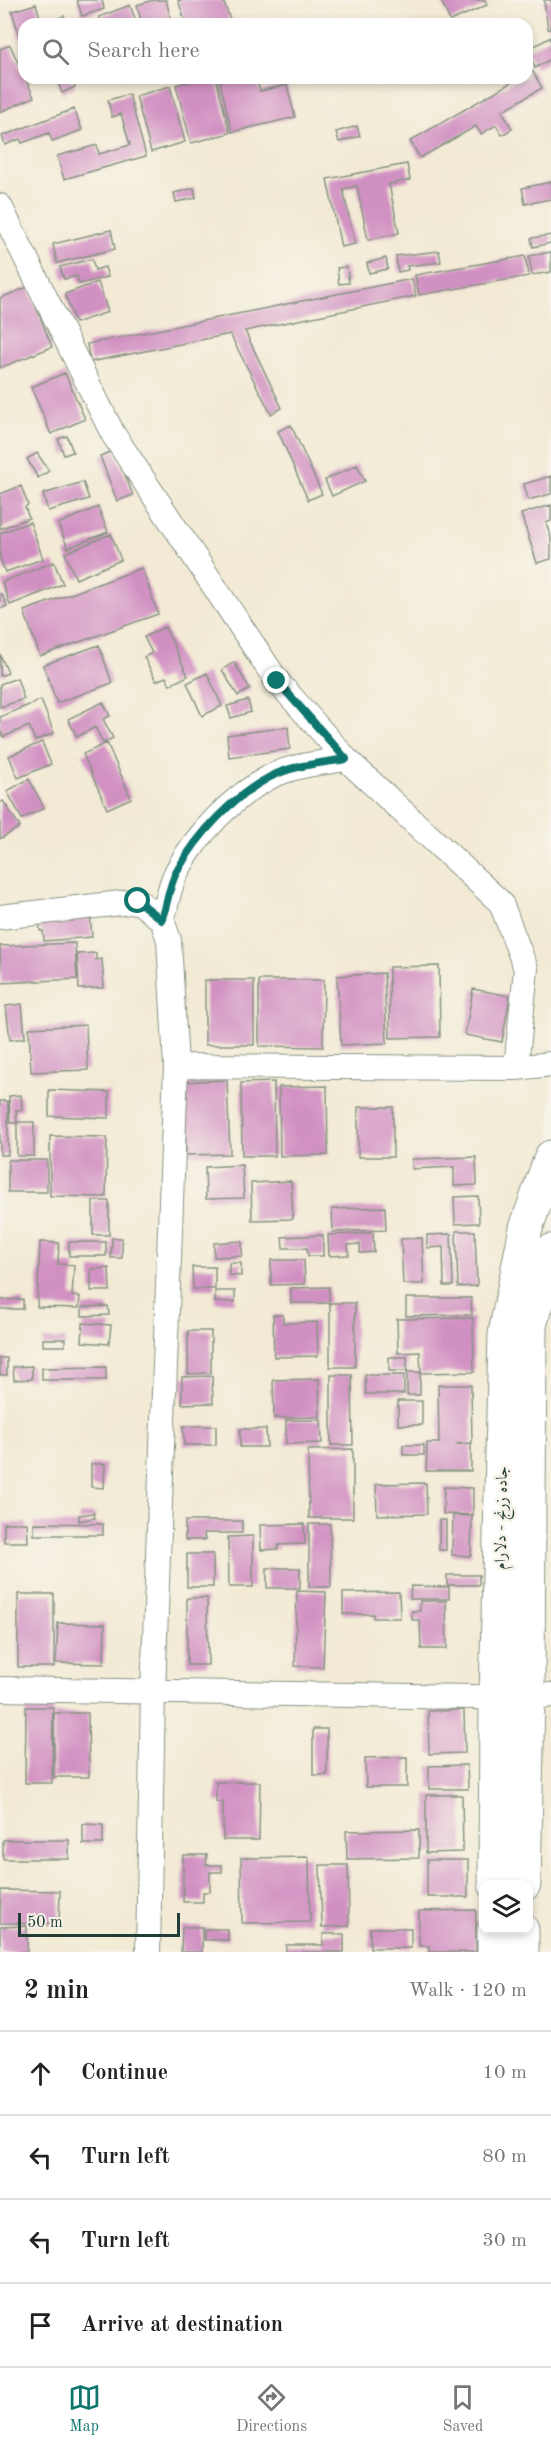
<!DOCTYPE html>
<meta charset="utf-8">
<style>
:root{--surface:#fff;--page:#f2f2f2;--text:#222;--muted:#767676;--line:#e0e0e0;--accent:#0f766e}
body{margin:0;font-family:"Old Standard TT",Amiri,serif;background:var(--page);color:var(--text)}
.controls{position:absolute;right:18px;bottom:18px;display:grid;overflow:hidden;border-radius:12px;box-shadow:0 3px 9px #0003}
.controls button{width:54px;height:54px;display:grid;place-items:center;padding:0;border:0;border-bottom:2px solid var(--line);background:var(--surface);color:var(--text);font:30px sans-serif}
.scale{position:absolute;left:18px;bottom:15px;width:162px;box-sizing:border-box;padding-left:6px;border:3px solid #1f3d34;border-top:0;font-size:16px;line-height:21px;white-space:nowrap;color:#1f3d34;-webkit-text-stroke:4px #f7f3e8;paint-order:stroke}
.stop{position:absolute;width:18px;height:18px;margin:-14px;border:4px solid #0f766e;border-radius:50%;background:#fff}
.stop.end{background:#0f766e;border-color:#fff;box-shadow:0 2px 6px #0008}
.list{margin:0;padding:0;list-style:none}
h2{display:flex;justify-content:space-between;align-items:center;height:78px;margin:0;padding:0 24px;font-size:26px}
h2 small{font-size:20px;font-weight:400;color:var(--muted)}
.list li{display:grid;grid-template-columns:39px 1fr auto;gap:18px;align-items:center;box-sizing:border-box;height:84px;padding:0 24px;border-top:2px solid var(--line)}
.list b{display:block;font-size:22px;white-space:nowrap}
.list em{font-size:20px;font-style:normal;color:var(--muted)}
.icon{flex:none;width:33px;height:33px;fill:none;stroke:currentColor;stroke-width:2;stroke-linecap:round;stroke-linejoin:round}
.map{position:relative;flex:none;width:551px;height:1952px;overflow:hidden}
.search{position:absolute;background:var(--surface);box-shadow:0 3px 9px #0003;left:18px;right:18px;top:18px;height:66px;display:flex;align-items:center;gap:15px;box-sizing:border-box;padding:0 21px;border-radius:18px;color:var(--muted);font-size:22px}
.sheet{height:414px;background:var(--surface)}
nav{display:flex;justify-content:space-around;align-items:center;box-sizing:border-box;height:84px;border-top:2px solid var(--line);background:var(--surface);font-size:16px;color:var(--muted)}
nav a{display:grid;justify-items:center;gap:3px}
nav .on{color:var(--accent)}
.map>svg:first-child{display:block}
.building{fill:#d190c2}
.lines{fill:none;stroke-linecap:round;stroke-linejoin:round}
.minor-casing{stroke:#889484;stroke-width:26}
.trunk-casing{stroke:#889484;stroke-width:35}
.minor{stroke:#fff;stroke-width:24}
.trunk{stroke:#fff;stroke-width:33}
.route{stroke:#0f766e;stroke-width:8}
.labels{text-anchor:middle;stroke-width:5;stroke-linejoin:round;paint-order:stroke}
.street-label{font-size:16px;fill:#1f3d34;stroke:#f7f3e8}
</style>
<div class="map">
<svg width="551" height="1952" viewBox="0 0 551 1952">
<rect width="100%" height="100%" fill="#f7f3e8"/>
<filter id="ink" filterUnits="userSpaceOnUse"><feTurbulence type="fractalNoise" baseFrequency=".0167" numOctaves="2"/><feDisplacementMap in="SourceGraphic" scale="12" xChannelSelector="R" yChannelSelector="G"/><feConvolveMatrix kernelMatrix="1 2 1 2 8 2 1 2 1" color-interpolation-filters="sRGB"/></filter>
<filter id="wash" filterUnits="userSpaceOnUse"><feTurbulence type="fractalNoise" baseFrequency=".008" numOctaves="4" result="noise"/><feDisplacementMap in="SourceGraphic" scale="24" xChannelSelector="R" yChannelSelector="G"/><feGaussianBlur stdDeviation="1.35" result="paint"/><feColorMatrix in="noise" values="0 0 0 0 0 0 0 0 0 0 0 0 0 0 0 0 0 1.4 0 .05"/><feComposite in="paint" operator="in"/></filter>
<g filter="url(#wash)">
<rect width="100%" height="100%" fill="#f2ead4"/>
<g id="blocks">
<!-- building -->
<path class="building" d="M77 0H102L104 9 82 16Z
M153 0H166L172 24H142L137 5Z
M178 0H223L230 19 216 24H186Z
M441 0H485L487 5 450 21Z
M544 0H551V29H548Z
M36 4 42 24H24V38L20 39 12 11Z
M130 5 137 24H102L99 17Z
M64 16 67 24H50L49 22Z
M551 37V59L535 68 527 50Z
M10 45 34 97 0 112V49Z
M532 70 542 88 502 111 512 129 502 135 496 125 481 134 476 126 420 158 410 141 519 78H527V73Z
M56 78H71L75 87 62 93Z
M203 78H216L230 133 191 143 176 85Z
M219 78H243L244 81 256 78 260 91 287 85 295 117 232 132Z
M170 86 185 142 151 152 136 96Z
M129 94 146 156 64 179 57 156 97 145 99 154 130 145 121 114 112 117 108 100Z
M74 109 82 130 52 141 49 133 22 143 20 139 5 145 2 136Z
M357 126 360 136 339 142 336 132Z
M407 164 410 180 389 184 399 233 368 240 357 186 343 189 355 244 341 247 327 179Z
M551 182V199L525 204 522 188Z
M194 188 196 198 176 202 174 193Z
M111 230 115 249 57 263 53 244Z
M551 235V243L533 247 531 238Z
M439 251 441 262 407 266 408 270 398 272 396 256Z
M551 252V272L532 275 529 256Z
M525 256 529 276 419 295 415 275Z
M386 258 388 269 369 273 367 263Z
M92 259 95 270 105 267 108 277 79 284 77 276 64 279 60 267Z
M347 267 349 283 339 284 337 268Z
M412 279 416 296 245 331 282 408 271 414 230 334 90 362 87 344Z
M98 282 108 312 75 323 65 294Z
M28 287 52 347 0 368V298Z
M65 373 85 419 51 434 31 387Z
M291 425 322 494 308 500 278 431Z
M67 436 73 452 64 455 58 439Z
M115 450 133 495 117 501 100 456Z
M37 453 49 471 38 478 27 459Z
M357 465 365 481 332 496 325 480Z
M551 476V494L528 500 524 484Z
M83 482 89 499 48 511 43 494Z
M21 486 28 505 25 507 29 518 0 529V494Z
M551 505V521L546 523 551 538V559L537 563 521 514Z
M98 507 108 532 68 548 58 524Z
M30 522 43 559 5 572 0 558V533Z
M111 534 121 560 76 579 65 553Z
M54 562 63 584 10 605 2 582Z
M142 568 158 614 40 656 24 611Z
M0 594H2L7 606 0 609Z
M165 627 188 676 170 685 166 677 156 681 144 657 152 653 144 637Z
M99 645 112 683 57 703 43 665Z
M0 654 8 673 0 676Z
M234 662 250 689 238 696 222 670Z
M207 673 222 706 202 716 187 683Z
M17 678 24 699 0 707V684Z
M41 700 54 733 35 741 29 726 3 737 0 730V717Z
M248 700 251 712 231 718 227 706Z
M103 702 110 716 103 719 113 738 103 743 95 727 77 737 68 719Z
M288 727 290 749 229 757 227 735Z
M42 742 51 764 18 778 9 756Z
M107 743 131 798 107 809 83 754Z
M29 779 44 808 22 819 7 791Z
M3 801 20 827 0 839V803Z
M90 914 92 937 44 941 43 931H40L39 918Z
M75 943 77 979 1 983 0 946Z
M96 953V960L102 959 104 988 79 989 77 954Z
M439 966 440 1037 390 1038 389 967Z
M384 973 387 1043 341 1045 337 976Z
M205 980H254V1045H205Z
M259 980H324L323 1047 259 1046Z
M473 989 510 996 502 1042 465 1035Z
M22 1004 25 1038 10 1040 6 1006Z
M86 1025 88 1070 31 1072 29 1028Z
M227 1080 230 1154 186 1155 184 1082Z
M274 1082 275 1156H242L241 1083Z
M327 1086 328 1155 280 1156 279 1087Z
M49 1090 109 1092V1118L49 1116Z
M21 1095 22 1110H16L17 1122H34V1156H17V1123H10L9 1096Z
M0 1101H8V1155H0Z
M358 1107H393V1157H358Z
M50 1136 107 1137 106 1197 50 1196Z
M476 1157 477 1185 454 1186V1167L412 1169V1159Z
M8 1160H47V1192H8Z
M242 1165 244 1198 206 1199 205 1167Z
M291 1181 293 1219 252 1220 251 1183Z
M478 1196 479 1223 455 1224 454 1197Z
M93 1201H109V1235H93Z
M385 1207 386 1230 333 1232 332 1209Z
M456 1231H475L477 1286 458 1287Z
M373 1233 374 1252 360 1253V1244L348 1245 349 1255 329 1256 328 1235Z
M451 1234 453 1286H444L443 1247 427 1248V1235Z
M323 1235V1256H308L307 1248H283L282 1237Z
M112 1238H122V1258H111Z
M422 1238 424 1284H403L401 1239Z
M242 1241V1256L214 1257V1243Z
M40 1242 59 1243 58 1264 74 1265 72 1296 80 1297 79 1308 37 1307Z
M69 1242H106V1256H69Z
M271 1260H304L305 1284 271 1285Z
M229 1263H241V1276L229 1275Z
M192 1267H215V1289H193Z
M109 1268 110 1291H91V1269Z
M329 1287V1303H291V1288Z
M215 1291H235V1302H215Z
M406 1298H471L472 1315 406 1316Z
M23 1299V1309H0V1300Z
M330 1303H355V1367H330Z
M108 1306 109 1315 82 1316V1307Z
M273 1315H283V1323L317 1322 318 1356 274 1357Z
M473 1318 474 1372 421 1373 420 1352 398 1353 397 1319Z
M83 1323 111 1325 109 1344 82 1342Z
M188 1331H211V1373L188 1374Z
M43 1339H65V1346H43Z
M389 1357H407V1371H389Z
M0 1358H7V1375H0Z
M32 1366V1379L14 1380 13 1367Z
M106 1367V1380H42V1368Z
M407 1372H420V1395H407Z
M331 1375H352L353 1445H331Z
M365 1375H404V1394H366Z
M212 1376 213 1403 182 1404V1377Z
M319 1379 320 1417 274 1418 273 1380Z
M438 1385H471L472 1443 455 1444H471V1471H426L427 1443H439Z
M398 1401H422V1425H398Z
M286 1420H321L322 1443 286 1444Z
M183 1426H216V1445H184Z
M240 1429H266L267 1447H240Z
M403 1445H424V1455H403Z
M353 1449V1518H309L308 1450Z
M91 1464H105L104 1488 91 1487Z
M426 1483 427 1514 377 1515 376 1484Z
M444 1487 473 1488V1515L443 1514Z
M94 1513 95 1518 79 1521V1515Z
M453 1515 472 1516 471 1556 452 1555Z
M439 1520H446V1550H439Z
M185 1521H242V1533H204L205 1540H185Z
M4 1523H27L28 1542H4Z
M34 1523 103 1524V1535H34Z
M304 1524 305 1544 278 1545V1549L261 1550 260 1525Z
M309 1524H330L331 1587H309Z
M253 1536V1587H229L228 1537Z
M187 1554H213V1587H187Z
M267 1568H300V1588H267Z
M447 1575H479V1585H447Z
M411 1586 449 1587V1599H410Z
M297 1591 326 1592 323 1667 295 1666Z
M399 1592 400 1618H373V1614H343V1593Z
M18 1594H54V1667H18Z
M187 1598H207L208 1665H187Z
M420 1601H446L447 1649H421L420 1620H412V1611H420Z
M58 1623 105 1624 104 1664 56 1663Z
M26 1707H53L52 1783H25Z
M464 1710 465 1753 429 1754 428 1711Z
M54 1713H88L89 1777H54Z
M313 1729H327V1775H313Z
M407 1757V1787H366L365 1758Z
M467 1765 468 1789H429V1766Z
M216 1782H260L259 1840H223V1802H216Z
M426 1795H462L463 1852 426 1853Z
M83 1824 103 1825V1844H83Z
M419 1830V1858L347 1859 346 1831Z
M3 1840H69V1859H3Z
M183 1855H207L206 1865H222V1872H210V1892H203V1902H183Z
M309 1857 310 1922 242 1923 241 1858Z
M427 1860H468V1897H427Z
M320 1865H348L349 1926 322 1927Z
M1 1890 60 1891 59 1924 0 1923Z
M476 1910V1952H429V1946H419V1911Z
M27 1926V1952H0V1927Z
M182 1927H202V1952H181Z
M370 1928H411V1948H370Z
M204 1929H228V1940H204Z
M323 1934H344V1952H286V1945H323Z"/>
</g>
</g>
<g filter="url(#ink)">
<use href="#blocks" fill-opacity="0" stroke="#889484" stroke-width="1.5"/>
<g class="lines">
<!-- minor casing -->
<g class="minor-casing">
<path id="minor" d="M0 206 113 434 277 681 346 759 501 903 526 969 516 1068
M0 917 138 901 162 920 169 940 176 1066 153 1692 148 1952
M162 920C167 905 169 885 177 871 197 834 232 797 270 777 293 765 321 763 346 759
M176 1066 516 1068 551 1064
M0 1689 528 1698 551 1695"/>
</g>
<!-- trunk casing -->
<g class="trunk-casing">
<path id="trunk" d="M495 1884 496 1697 505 1334 526 1228 551 1157
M524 1884 528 1698 530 1325 551 1251
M494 1952V1930
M522 1952V1930"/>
</g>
<!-- minor -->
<use href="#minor" class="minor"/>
<!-- trunk -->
<use href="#trunk" class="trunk"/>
</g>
</g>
<g class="lines" filter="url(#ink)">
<!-- route -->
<path class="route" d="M138 901 162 920C167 905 169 885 177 871 198 834 232 797 270 777 293 765 321 763 346 759L277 681"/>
</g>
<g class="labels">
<!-- street labels -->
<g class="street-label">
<text transform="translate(500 1518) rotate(-89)" y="6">جاده زرنج - دلارام</text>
</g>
</g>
</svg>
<div class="controls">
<button><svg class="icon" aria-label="layers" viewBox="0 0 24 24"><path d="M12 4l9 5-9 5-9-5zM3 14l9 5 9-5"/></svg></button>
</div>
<div class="scale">50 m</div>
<div class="stop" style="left:138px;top:901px"></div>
<div class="stop end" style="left:277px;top:681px"></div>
<div class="search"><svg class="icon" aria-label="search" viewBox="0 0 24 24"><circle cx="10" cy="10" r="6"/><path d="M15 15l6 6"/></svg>Search here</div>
</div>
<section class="sheet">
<h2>2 min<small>Walk · 120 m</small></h2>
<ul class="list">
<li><svg class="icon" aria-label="ahead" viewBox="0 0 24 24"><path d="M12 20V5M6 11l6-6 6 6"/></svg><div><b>Continue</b></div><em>10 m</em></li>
<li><svg class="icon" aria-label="left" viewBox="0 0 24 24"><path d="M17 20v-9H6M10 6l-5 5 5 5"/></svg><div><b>Turn left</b></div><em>80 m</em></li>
<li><svg class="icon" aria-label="left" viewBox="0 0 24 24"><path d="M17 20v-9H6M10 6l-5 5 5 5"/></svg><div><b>Turn left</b></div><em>30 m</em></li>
<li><svg class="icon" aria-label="arrive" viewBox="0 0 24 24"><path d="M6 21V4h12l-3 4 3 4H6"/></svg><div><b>Arrive at destination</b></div></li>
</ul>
</section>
<nav>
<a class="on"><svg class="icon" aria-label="map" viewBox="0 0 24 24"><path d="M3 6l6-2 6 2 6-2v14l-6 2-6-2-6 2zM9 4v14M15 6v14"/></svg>Map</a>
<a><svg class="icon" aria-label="directions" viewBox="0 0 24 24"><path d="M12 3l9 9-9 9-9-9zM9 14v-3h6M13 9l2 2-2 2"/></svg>Directions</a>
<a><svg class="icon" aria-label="saved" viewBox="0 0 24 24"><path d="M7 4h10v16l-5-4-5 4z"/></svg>Saved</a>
</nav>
